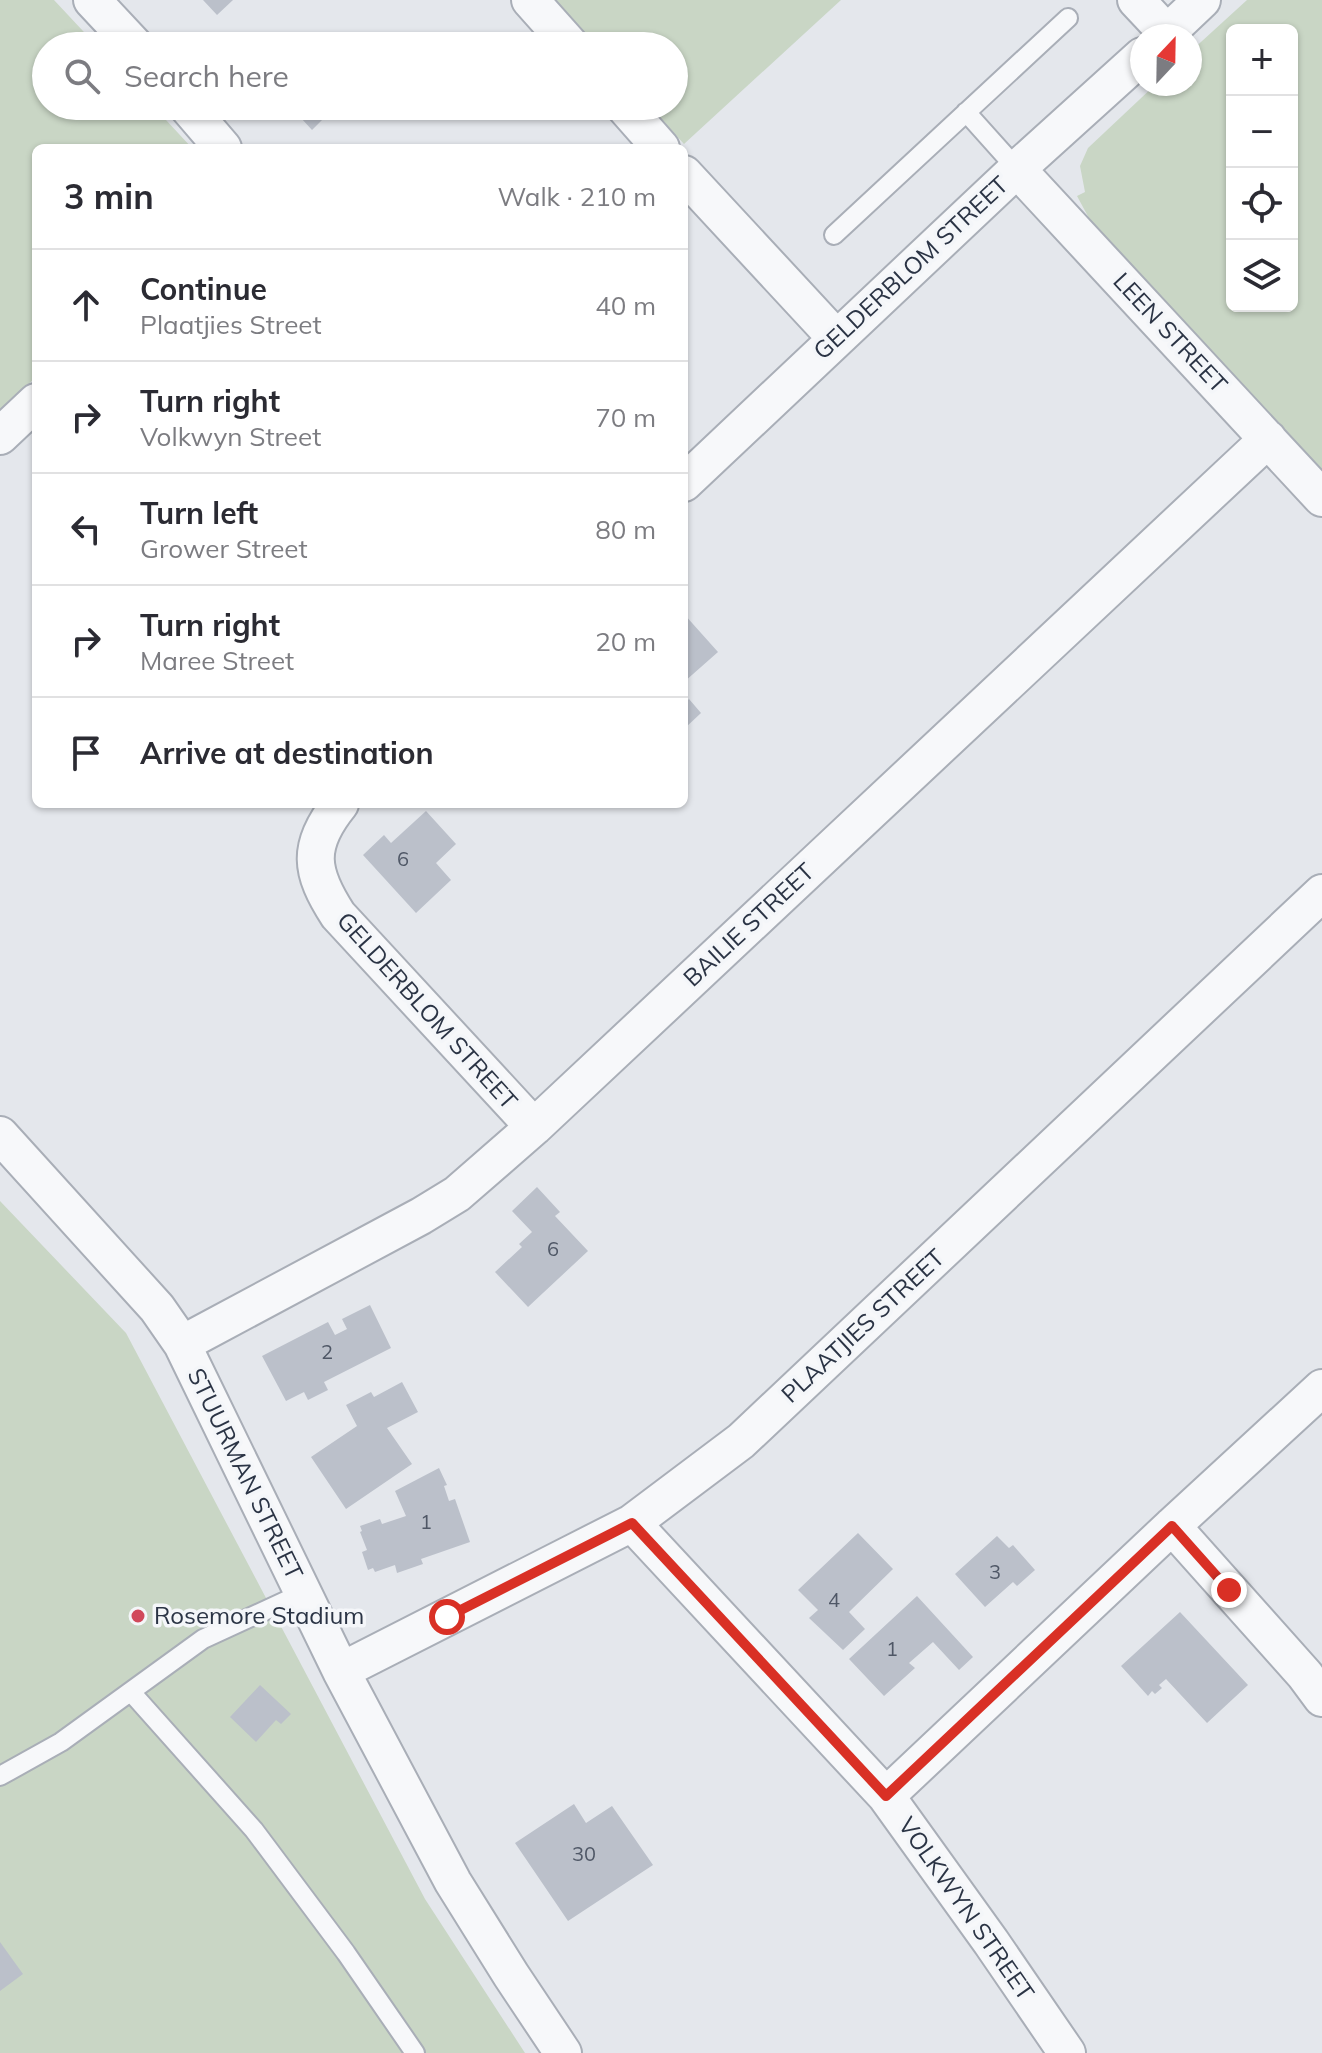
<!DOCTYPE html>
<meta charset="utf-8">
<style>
:root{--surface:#fff;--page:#f2f2f3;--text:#2b2b33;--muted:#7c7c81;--line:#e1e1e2}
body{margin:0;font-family:Mulish,sans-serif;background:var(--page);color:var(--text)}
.controls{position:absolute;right:24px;top:24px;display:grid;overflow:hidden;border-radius:12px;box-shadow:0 2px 6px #0004}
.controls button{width:72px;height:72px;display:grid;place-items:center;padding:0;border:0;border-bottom:2px solid var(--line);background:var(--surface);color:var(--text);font:40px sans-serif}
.compass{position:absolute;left:1130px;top:24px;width:72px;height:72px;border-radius:50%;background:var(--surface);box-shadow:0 2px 6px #0004;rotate:22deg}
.stop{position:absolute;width:24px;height:24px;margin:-18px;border:6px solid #d93025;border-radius:50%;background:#fff}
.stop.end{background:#d93025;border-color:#fff;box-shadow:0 2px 8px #0008}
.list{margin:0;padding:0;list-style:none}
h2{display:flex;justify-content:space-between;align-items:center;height:104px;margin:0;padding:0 32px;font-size:34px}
h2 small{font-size:26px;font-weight:400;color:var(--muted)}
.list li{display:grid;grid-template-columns:52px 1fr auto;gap:24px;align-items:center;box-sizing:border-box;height:112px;padding:0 32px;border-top:2px solid var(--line)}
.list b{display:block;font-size:30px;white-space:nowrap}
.list p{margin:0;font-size:26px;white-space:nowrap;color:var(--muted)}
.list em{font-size:26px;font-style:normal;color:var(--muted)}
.icon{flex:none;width:44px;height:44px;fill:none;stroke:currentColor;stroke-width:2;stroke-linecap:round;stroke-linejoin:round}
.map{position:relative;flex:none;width:1322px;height:2053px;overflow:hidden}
.search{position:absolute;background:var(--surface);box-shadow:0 2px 6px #0004;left:32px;top:32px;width:656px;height:88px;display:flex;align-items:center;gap:20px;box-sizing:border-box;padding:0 28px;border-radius:44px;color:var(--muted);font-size:30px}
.panel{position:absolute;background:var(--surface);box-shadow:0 2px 6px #0004;left:32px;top:144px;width:656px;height:664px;border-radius:12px}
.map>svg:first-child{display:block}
.green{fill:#c9d6c5;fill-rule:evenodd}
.building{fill:#bbc0ca}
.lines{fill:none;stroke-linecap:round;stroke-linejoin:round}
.service-casing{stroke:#a9aeb7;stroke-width:22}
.minor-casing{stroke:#a9aeb7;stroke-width:40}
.service{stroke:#f7f8fa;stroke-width:18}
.minor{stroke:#f7f8fa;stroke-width:36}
.route{stroke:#d93025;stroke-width:10}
.poi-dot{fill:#d1495b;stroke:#f4f6f9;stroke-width:3}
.labels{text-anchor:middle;stroke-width:7;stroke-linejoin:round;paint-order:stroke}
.number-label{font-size:20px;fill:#4f5766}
.street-label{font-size:24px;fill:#2b3445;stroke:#f4f6f9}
.poi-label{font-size:24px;fill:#2b3445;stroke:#f4f6f9;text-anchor:start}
</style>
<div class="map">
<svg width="1322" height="2053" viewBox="0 0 1322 2053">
<rect width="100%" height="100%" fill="#e4e7ec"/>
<!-- green -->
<path class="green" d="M0 0H54L97 46H46V106H153L192 148H36V377L0 411Z
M551 0H841L684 144 649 106H674V46H593Z
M1247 0H1322V472L1102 235 1090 220 1077 196 1085 192 1080 166 1088 148 1156 84H1190V52ZM1232 30H1292V306H1232Z
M0 1201 126 1333 425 1899 525 2053H0Z"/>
<!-- building -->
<path class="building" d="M203 0H233L217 15Z
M290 106H332L323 114 325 117 312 130Z
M684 614 718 652 684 682Z
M689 699 701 713 684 729V704Z
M426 811 456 844 436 863 451 880 416 913 363 855 384 835 391 843Z
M537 1187 560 1212 555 1216 588 1251 528 1307 495 1272 522 1247 519 1244 532 1232 512 1211Z
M370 1305 391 1348 324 1382 328 1390 308 1400 304 1392 286 1401 262 1356 328 1322 335 1335 347 1329 342 1319Z
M402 1382 418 1412 387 1428 412 1464 346 1509 311 1457 357 1426 346 1405 371 1392 374 1397Z
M439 1468 447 1485 444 1486 449 1501 455 1499 470 1542 421 1559 423 1564 397 1573 395 1565 375 1572 373 1568 368 1570 362 1552 367 1550 360 1532 362 1531 360 1526 380 1519 382 1524 406 1516 395 1491Z
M858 1533 893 1569 849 1612 865 1629 843 1650 809 1618 818 1610 798 1590Z
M997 1536 1009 1548 1013 1545 1035 1570 1017 1586 1013 1582 985 1607 955 1574Z
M917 1596 973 1657 959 1670 933 1642 909 1663 915 1668 884 1696 849 1659Z
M1180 1612 1248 1685 1207 1723 1166 1679 1159 1685 1162 1688 1155 1694 1152 1691 1148 1696 1121 1666Z
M260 1685 291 1714 281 1724 276 1720 256 1742 230 1717Z
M574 1804 586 1823 612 1806 653 1865 568 1921 515 1843Z
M0 1942 23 1974 0 1991Z"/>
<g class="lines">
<!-- service casing -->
<g class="service-casing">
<path id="service" d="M966 112 1017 169
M834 235 1068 18
M131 1692 254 1830 346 1953 415 2053
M0 1776 61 1742 203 1639 303 1593"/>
</g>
<!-- minor casing -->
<g class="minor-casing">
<path id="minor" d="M92 0 135 46
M530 0 571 46
M1136 0 1167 33
M1164 36 1202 0
M187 106 223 148
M624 106 661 148
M1017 169 1322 498
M684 174 836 338
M0 436 36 402
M684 483 1017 169 1142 56
M340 804C306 846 310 872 338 915L534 1127
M0 1135 157 1308 182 1344 341 1671 453 1882 511 1975 563 2053
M182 1344 421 1216 457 1194 534 1127 1268 439
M632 1523 886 1796 991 1942 1067 2053
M1172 1526 1305 1675 1322 1698
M341 1671 632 1523 741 1441 1322 893
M886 1796 1172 1526 1322 1388"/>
</g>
<!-- service -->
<use href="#service" class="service"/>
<!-- minor -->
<use href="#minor" class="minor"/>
</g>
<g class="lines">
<!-- route -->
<path class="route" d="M447 1617 632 1523 886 1796 1172 1526 1229 1590"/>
</g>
<!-- markers -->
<circle class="poi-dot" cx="138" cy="1616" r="8"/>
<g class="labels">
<!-- number labels -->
<g class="number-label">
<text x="403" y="866">6</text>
<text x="553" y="1256">6</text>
<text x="327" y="1359">2</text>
<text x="426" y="1529">1</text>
<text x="995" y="1579">3</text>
<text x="834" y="1607">4</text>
<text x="892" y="1656">1</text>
<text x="584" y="1861">30</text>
</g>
<!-- street labels -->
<g class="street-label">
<text transform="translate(911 268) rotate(-43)" y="8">GELDERBLOM STREET</text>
<text transform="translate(1170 333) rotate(47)" y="8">LEEN STREET</text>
<text transform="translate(749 925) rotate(-43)" y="8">BAILIE STREET</text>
<text transform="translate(427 1011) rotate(48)" y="8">GELDERBLOM STREET</text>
<text transform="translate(863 1326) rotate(-43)" y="8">PLAATJIES STREET</text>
<text transform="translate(245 1474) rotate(64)" y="8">STUURMAN STREET</text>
<text transform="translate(966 1909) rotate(55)" y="8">VOLKWYN STREET</text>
</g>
<!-- poi labels -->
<g class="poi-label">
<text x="154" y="1624">Rosemore Stadium</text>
</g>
</g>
</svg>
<div class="controls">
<button>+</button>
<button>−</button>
<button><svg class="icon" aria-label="locate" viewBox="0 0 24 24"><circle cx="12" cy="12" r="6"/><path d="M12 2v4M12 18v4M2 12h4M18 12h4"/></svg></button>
<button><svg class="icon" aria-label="layers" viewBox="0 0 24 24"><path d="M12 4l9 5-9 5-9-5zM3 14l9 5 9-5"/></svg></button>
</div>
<svg class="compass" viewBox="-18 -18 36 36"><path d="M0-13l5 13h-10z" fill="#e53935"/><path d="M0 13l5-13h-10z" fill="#7c7c81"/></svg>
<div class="stop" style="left:447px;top:1617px"></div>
<div class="stop end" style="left:1229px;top:1590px"></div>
<div class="search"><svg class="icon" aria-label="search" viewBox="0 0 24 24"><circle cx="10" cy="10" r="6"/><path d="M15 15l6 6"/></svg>Search here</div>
<section class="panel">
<h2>3 min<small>Walk · 210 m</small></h2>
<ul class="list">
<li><svg class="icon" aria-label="ahead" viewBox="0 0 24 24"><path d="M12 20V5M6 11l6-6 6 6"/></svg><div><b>Continue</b><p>Plaatjies Street</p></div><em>40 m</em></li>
<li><svg class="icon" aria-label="right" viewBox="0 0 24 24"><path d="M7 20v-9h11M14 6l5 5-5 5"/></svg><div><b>Turn right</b><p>Volkwyn Street</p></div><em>70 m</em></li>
<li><svg class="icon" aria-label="left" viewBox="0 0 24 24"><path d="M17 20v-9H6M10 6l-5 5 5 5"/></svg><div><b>Turn left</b><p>Grower Street</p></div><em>80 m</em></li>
<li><svg class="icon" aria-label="right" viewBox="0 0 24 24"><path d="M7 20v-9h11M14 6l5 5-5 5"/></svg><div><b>Turn right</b><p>Maree Street</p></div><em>20 m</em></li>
<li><svg class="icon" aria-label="arrive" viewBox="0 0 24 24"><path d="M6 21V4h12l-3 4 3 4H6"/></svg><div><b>Arrive at destination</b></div></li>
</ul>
</section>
</div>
